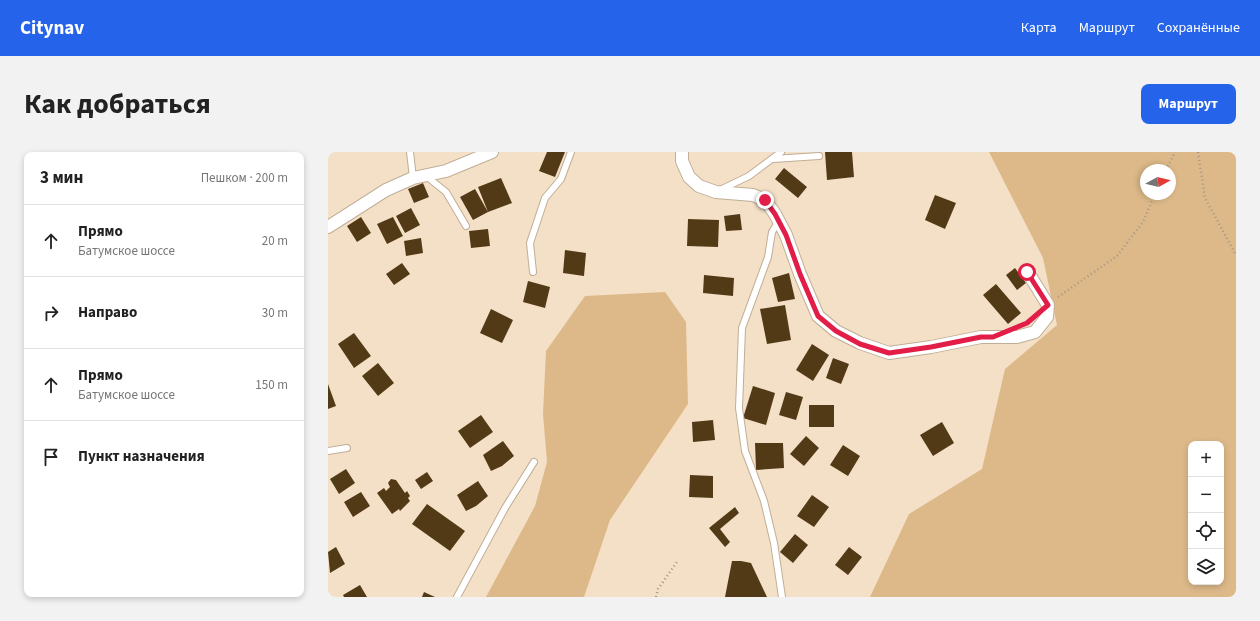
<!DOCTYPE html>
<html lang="ru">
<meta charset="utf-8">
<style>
:root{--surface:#fff;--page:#f2f2f2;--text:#222;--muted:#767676;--line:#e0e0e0;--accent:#2563eb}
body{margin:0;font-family:"Source Sans 3",sans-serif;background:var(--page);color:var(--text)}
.controls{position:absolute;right:12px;bottom:12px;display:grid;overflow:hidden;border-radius:8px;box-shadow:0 2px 6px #0003}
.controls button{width:36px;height:36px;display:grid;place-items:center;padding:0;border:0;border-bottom:1px solid var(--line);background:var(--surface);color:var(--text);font:20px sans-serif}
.compass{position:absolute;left:812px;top:12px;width:36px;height:36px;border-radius:50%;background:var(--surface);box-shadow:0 2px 6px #0003;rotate:82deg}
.stop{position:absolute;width:12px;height:12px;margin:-9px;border:3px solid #e11d48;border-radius:50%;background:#fff}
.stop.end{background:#e11d48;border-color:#fff;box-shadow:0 1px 4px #0008}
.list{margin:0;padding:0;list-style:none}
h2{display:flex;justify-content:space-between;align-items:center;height:52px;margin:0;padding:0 16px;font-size:17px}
h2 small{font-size:13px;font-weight:400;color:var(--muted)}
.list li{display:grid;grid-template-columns:26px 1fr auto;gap:12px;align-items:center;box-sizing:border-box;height:72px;padding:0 16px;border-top:1px solid var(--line)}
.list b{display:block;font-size:15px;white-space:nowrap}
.list p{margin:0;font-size:13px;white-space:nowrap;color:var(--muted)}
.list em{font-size:13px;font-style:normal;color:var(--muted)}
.icon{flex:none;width:22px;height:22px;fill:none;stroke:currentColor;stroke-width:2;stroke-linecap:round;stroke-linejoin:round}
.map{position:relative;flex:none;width:908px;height:445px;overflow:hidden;border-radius:8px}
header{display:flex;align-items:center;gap:24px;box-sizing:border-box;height:56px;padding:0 20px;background:var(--accent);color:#fff}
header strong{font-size:19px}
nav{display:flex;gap:22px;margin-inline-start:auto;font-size:14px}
.intro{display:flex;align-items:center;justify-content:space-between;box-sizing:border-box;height:96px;padding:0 24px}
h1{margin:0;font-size:28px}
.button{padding:10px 18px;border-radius:8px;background:var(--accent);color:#fff;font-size:14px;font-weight:700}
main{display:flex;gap:24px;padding:0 24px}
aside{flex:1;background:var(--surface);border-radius:8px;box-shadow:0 2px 6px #0003}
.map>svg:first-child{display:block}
.green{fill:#ddb989;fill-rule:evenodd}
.building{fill:#533a16}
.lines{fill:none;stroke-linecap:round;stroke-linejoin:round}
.lane-casing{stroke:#c1ae97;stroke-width:8}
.street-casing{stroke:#c1ae97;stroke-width:14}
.path{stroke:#a69784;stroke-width:2.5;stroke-dasharray:1 3;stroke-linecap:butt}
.lane{stroke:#fff;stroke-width:6}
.street{stroke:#fff;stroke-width:12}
.route{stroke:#e11d48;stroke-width:5}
</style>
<header>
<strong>Citynav</strong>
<nav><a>Карта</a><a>Маршрут</a><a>Сохранённые</a></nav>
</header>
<div class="intro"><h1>Как добраться</h1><a class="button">Маршрут</a></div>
<main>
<aside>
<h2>3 мин<small>Пешком · 200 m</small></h2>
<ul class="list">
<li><svg class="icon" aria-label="ahead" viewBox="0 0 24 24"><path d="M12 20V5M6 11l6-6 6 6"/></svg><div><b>Прямо</b><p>Батумское шоссе</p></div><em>20 m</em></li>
<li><svg class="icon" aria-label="right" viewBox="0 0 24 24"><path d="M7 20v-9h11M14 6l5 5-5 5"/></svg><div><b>Направо</b></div><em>30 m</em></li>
<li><svg class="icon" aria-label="ahead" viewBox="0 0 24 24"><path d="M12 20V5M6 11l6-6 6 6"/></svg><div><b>Прямо</b><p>Батумское шоссе</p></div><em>150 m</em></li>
<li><svg class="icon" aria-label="arrive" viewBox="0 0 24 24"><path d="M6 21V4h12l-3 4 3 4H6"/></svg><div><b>Пункт назначения</b></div></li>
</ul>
</aside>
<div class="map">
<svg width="908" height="445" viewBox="0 0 908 445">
<rect width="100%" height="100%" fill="#f3e0c7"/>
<!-- green -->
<path class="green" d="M661 0H908V445H542L581 362 654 317 677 217 729 173 715 106ZM818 18H842V42H818ZM863 292H893V430H863Z
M337 140 358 170 360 252 282 368 256 445H158L207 354 219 310 215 262 218 199 257 144Z"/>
<!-- building -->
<path class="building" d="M219 0H237L227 25 211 19Z
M497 0H524L526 25 499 28Z
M456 16 479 35 470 46 447 27Z
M173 26 184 51 160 60 150 35Z
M95 31 101 45 86 51 80 37Z
M147 37 160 60 145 68 132 45Z
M607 43 628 51 617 77 597 68Z
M83 56 92 73 77 81 68 64Z
M412 62 414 78 398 79 396 64Z
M33 65 43 81 29 90 19 74Z
M65 65 75 84 59 92 49 72Z
M360 67 391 68 390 95 359 94Z
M160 77 162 94 143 96 141 79Z
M93 86 95 101 78 104 76 89Z
M237 98 258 101 256 124 235 121Z
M74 111 82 122 66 133 58 122Z
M687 116 698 131 689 138 678 123Z
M461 121 467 147 450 150 444 126Z
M376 123 406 126 405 144 375 141Z
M200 129 222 135 217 156 195 150Z
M668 132 693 161 680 172 655 143Z
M457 153 463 188 439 192 432 157Z
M163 157 185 168 174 191 152 181Z
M26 181 43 204 26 216 10 192Z
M484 192 501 203 485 229 468 218Z
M505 206 521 212 513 232 498 226Z
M50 211 66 231 50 244 34 224Z
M0 232 8 254 0 257Z
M425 234 447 241 438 273 415 266Z
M458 240 475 245 468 268 451 263Z
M481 253H506V275H481Z
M153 263 165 280 142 296 130 279Z
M385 268 387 288 365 290 364 270Z
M614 270 626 291 605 304 592 283Z
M478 284 491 296 476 314 462 302Z
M175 289 186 304 174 314 163 319 155 303Z
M427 291H455L456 316 428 318Z
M515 293 532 304 520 324 502 313Z
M18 317 27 331 11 342 2 327Z
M99 320 105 329 93 337 87 328Z
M362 323 385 324V346L361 345Z
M63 327 68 328 77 341 79 339 82 344 80 346 82 349 72 359 71 357 64 362 49 341 56 336 58 339 62 335 60 331Z
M150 329 160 344 148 354 138 359 129 343Z
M33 340 42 354 25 365 16 350Z
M484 343 501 355 486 375 469 364Z
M99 352 137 379 122 399 84 372Z
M407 355 411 361 392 377 402 390 397 395 381 376Z
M467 382 480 393 465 411 452 400Z
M8 395 17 412 2 421 0 400Z
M521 395 534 405 520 423 507 413Z
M404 409H413L423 411 439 445H397Z
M32 433 39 445H16L15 443Z
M96 440 107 445H94Z"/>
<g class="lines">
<!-- lane casing -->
<g class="lane-casing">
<path id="lane" d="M82 0 85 26
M445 7 491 4
M98 24 118 40 138 74
M392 38 421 24 453 0
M451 69 444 80 440 105 414 176 411 256 417 299 436 349 446 391 454 445
M205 120 202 91 217 46 233 27 243 0
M0 299 19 296
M129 445 177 356 206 310"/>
</g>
<!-- street casing -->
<g class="street-casing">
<path id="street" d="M354 0V9L361 25 371 34 388 40 425 43 437 48 447 62 458 83 472 122 490 164 508 179 532 191 561 201 603 195 653 185H689L707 180 719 165 720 153 699 119
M0 75 58 38 85 26 118 19 164 0"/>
</g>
<!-- path -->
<path class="path" d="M870 0 877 46 908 103
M838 18 847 0
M730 145 789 104 815 70 827 42
M328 445 330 437 349 410"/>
<!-- lane -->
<use href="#lane" class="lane"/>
<!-- street -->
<use href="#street" class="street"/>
</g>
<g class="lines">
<!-- route -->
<path class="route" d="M437 48 447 62 458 83 472 122 490 164 508 179 532 192 561 201 603 195 653 185H665L699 171 720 153 699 120"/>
</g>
</svg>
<div class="controls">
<button>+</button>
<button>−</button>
<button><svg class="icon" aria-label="locate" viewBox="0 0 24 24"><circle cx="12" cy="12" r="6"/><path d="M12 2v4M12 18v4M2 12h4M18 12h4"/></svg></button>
<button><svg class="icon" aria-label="layers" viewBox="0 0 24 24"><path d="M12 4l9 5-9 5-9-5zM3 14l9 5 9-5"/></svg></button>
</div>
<svg class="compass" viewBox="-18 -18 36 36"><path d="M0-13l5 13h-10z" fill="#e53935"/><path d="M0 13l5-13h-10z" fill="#767676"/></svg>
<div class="stop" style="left:699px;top:120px"></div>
<div class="stop end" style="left:437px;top:48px"></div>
</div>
</main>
